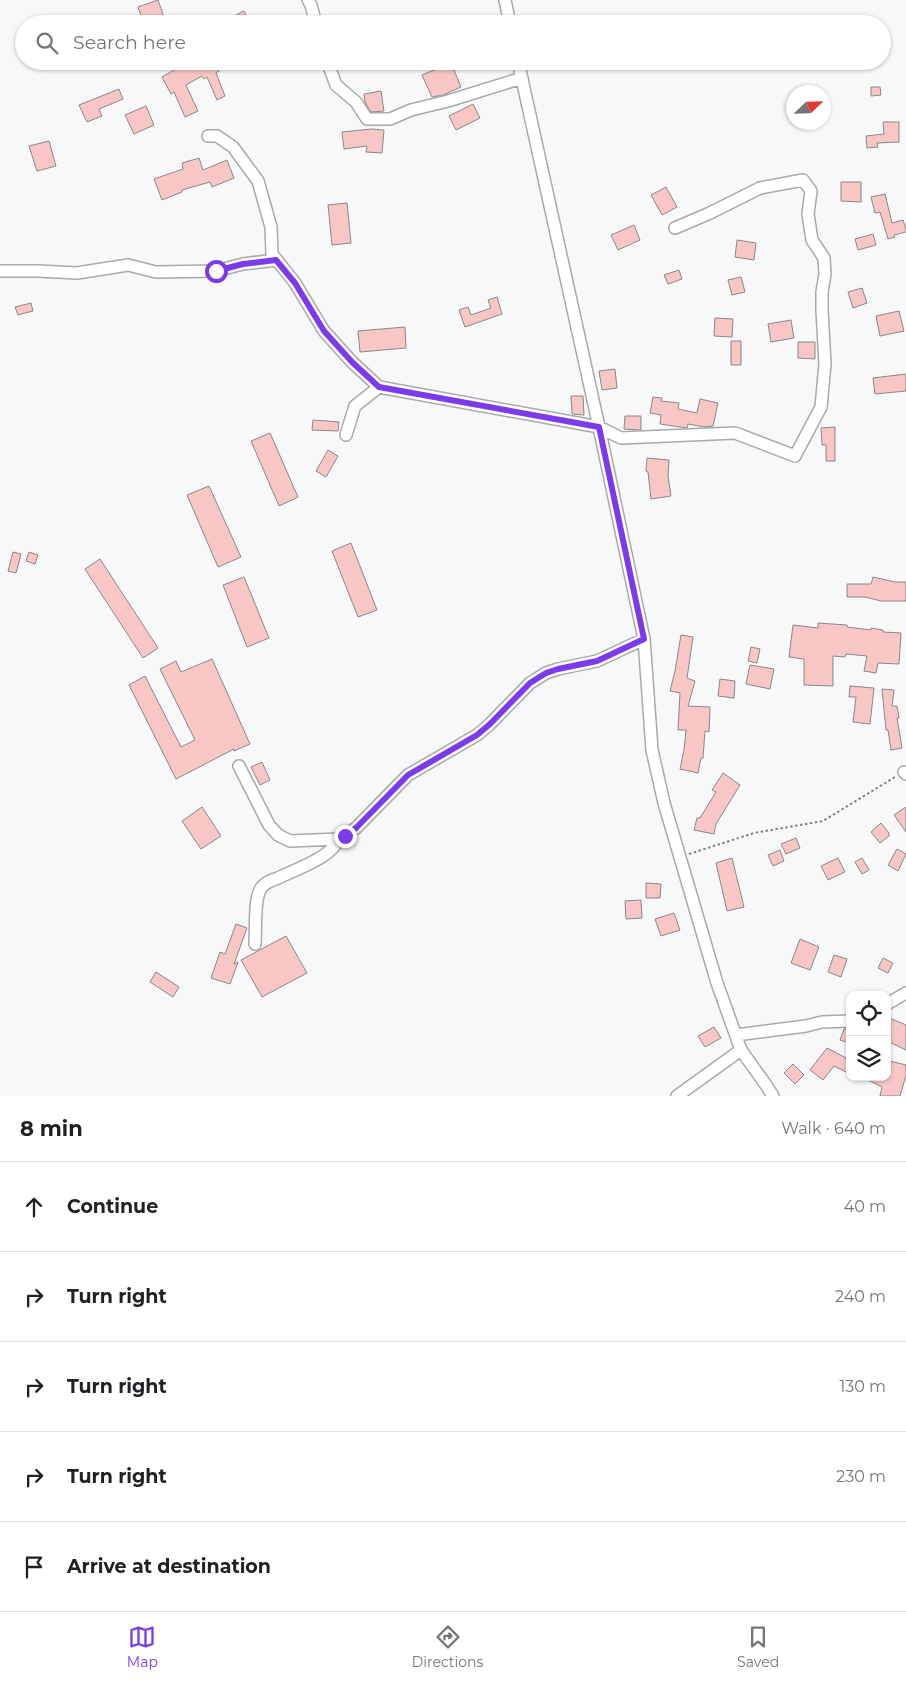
<!DOCTYPE html>
<meta charset="utf-8">
<style>
:root{--surface:#fff;--page:#f6f6f6;--text:#202124;--muted:#757577;--line:#e0e0e0;--accent:#7c3aed}
body{margin:0;font-family:Montserrat,sans-serif;background:var(--page);color:var(--text)}
.controls{position:absolute;right:15px;bottom:15px;display:grid;overflow:hidden;border-radius:10px;box-shadow:0 1px 4px #0004}
.controls button{width:45px;height:45px;display:grid;place-items:center;padding:0;border:0;border-bottom:1px solid var(--line);background:var(--surface);color:var(--text);font:25px sans-serif}
.compass{position:absolute;left:786px;top:85px;width:45px;height:45px;border-radius:50%;background:var(--surface);box-shadow:0 1px 4px #0004;rotate:67deg}
.stop{position:absolute;width:15px;height:15px;margin:-11px;border:4px solid #7c3aed;border-radius:50%;background:#fff}
.stop.end{background:#7c3aed;border-color:#fff;box-shadow:0 1px 5px #0008}
.list{margin:0;padding:0;list-style:none}
h2{display:flex;justify-content:space-between;align-items:center;height:65px;margin:0;padding:0 20px;font-size:21px}
h2 small{font-size:16px;font-weight:400;color:var(--muted)}
.list li{display:grid;grid-template-columns:32px 1fr auto;gap:15px;align-items:center;box-sizing:border-box;height:90px;padding:0 20px;border-top:1px solid var(--line)}
.list b{display:block;font-size:19px;white-space:nowrap}
.list em{font-size:16px;font-style:normal;color:var(--muted)}
.icon{flex:none;width:28px;height:28px;fill:none;stroke:currentColor;stroke-width:2;stroke-linecap:round;stroke-linejoin:round}
.map{position:relative;flex:none;width:906px;height:1096px;overflow:hidden}
.search{position:absolute;background:var(--surface);box-shadow:0 1px 4px #0004;left:15px;right:15px;top:15px;height:55px;display:flex;align-items:center;gap:12px;box-sizing:border-box;padding:0 18px;border-radius:28px;color:var(--muted);font-size:19px}
.sheet{height:515px;background:var(--surface)}
nav{display:flex;justify-content:space-around;align-items:center;box-sizing:border-box;height:70px;border-top:1px solid var(--line);background:var(--surface);font-size:14px;color:var(--muted)}
nav a{display:grid;justify-items:center;gap:2px}
nav .on{color:var(--accent)}
.map>svg:first-child{display:block}
.building{fill:#f7c6c5;stroke:#898887}
.lines{fill:none;stroke-linecap:round;stroke-linejoin:round}
.minor-casing{stroke:#a8a9aa;stroke-width:14}
.path{stroke:#838384;stroke-width:2;stroke-dasharray:2.5 2.5;stroke-linecap:butt}
.minor{stroke:#fff;stroke-width:11}
.route{stroke:#7c3aed;stroke-width:6}
</style>
<div class="map">
<svg width="906" height="1096" viewBox="0 0 906 1096">
<rect width="100%" height="100%" fill="#f7f8f9"/>
<!-- building -->
<path class="building" d="M158 0 165 20 154 24H144L138 7Z
M244 11 251 24H218Z
M190 61H215L219 71 216 73 225 96 217 100 207 77 204 79 202 76 186 85 198 111 185 117 174 92 171 94 162 77Z
M451 63 461 87 443 95 432 97 422 75Z
M871 87H880L881 95 871 96Z
M119 89 123 99 99 109 102 116 87 122 79 105Z
M381 91 384 111 371 112 365 102 364 94Z
M473 104 480 118 456 130 449 116Z
M146 106 154 125 134 134 125 115Z
M883 122H899V142L877 143 878 147 867 148 866 136 884 134Z
M372 129 384 130 382 153 366 152 367 146 344 149 342 132Z
M49 141 56 166 37 171 29 146Z
M199 158 203 170 227 160 234 178 212 187 210 182 182 190V192L162 200 154 179 183 169 182 163Z
M841 182H861V202L841 201Z
M666 187 677 207 662 215 651 195Z
M885 194 892 223 903 220 906 229V232L894 235 895 237 888 239 880 212 875 213 871 197Z
M347 203 351 243 332 245 328 205Z
M634 225 640 240 618 250 611 235Z
M873 234 876 245 858 250 855 239Z
M737 240 756 243 754 260 735 257Z
M679 270 682 279 668 284 664 275Z
M741 277 745 292 732 295 728 280Z
M862 288 867 303 853 308 848 292Z
M497 297 502 314 465 327 459 310 468 307 471 315 491 308 488 300Z
M31 303 33 311 18 315 15 307Z
M899 311 904 331 880 336 876 316Z
M715 318 733 319 732 337 714 336Z
M791 320 794 338 771 342 768 324Z
M405 327 406 348 360 352 358 331Z
M731 341H741V365H731Z
M798 342H815V359L798 358Z
M615 369 617 388 602 390 599 371Z
M906 374V391L875 394 873 378Z
M571 396H583L584 415 572 414Z
M653 397 662 398 661 401 679 403 678 409 697 413 700 399 718 403 713 426 704 427 688 424 687 428 660 424 661 415 650 413Z
M625 416H641V430L624 429Z
M313 420 339 422 338 431 312 430Z
M835 427V461H826V445H822L821 428Z
M270 433 298 497 279 506 251 441Z
M328 450 338 456 326 477 316 471Z
M647 458 669 460 668 476 671 496 651 499 648 472 646 471Z
M209 486 241 557 218 567 187 495Z
M351 543 377 610 358 617 332 551Z
M13 552 21 554 16 573 8 571Z
M29 552 38 555 35 564 26 561Z
M100 559 158 648 143 658 85 569Z
M244 577 269 638 247 647 223 585Z
M873 577 895 582H906V601H881L865 597H847V584H871Z
M818 623 847 625V627L871 630V628L883 630V632L901 633 899 664 878 663 876 673 864 671 867 656 846 654 845 657 833 656V686L804 685V659L789 657 793 625 818 628Z
M681 635 693 637 687 678 695 681 688 706 710 707 709 732 705 731 703 758H701L698 773 680 769 684 750 686 730H678L680 693 670 691 675 671Z
M751 647 760 649 757 663 748 661Z
M212 659 250 744 234 751V749L176 779 129 685 145 676 181 747 195 740 160 669 176 661 181 672Z
M750 665 774 669 770 689 746 684Z
M720 679 735 681 734 698 718 696Z
M850 686 874 688 870 724 853 722 856 697H849Z
M882 689 894 690 892 706H897L899 718H897L902 748 891 750 888 730H886Z
M262 762 270 780 260 785 251 767Z
M723 773 740 785 716 824 714 834 694 830 697 818H700L716 792 712 790Z
M202 807 221 836 201 849 182 821Z
M906 807V832L894 815Z
M881 823 889 833V836L880 843 871 832Z
M796 838 800 848 786 854 781 844Z
M897 849 906 854 898 871 888 865Z
M780 850 784 861 773 866 768 855Z
M732 858 744 907 727 911 716 863Z
M838 858 845 872 828 880 821 866Z
M862 858 869 870 862 874 855 862Z
M646 883 661 884 660 898H646Z
M641 900 642 918 626 919 625 901Z
M674 913 680 930 661 936 655 919Z
M236 924 247 928 234 964 238 962 230 984 211 978 220 952 225 954Z
M286 936 307 973 262 997 241 960Z
M800 939 819 947 810 970 791 963Z
M834 955 847 959 841 977 828 972Z
M883 958 893 963 888 973 878 968Z
M156 972 179 987 173 997 150 982Z
M887 1017 906 1025V1050L887 1041Z
M714 1027 721 1038 705 1047 698 1036Z
M844 1029H850V1043L840 1040Z
M827 1048 850 1060V1074L834 1066 823 1080 810 1070Z
M890 1061 906 1065V1075L900 1096H880L882 1087 862 1077H887Z
M793 1064 804 1075 795 1084 784 1073Z"/>
<g class="lines">
<!-- minor casing -->
<g class="minor-casing">
<path id="minor" d="M308 0 311 5 316 24
M505 0 510 24
M327 61 336 85 356 102 367 119H390L411 110 448 101 522 78
M518 61 599 427 644 639 652 750 664 803 717 983 741 1050 766 1085 773 1096
M208 136H217L233 147 258 181 271 227 272 254 295 283 324 331 352 362 379 387
M0 271H38L77 273 128 265 156 272 216 271 243 264 276 260
M346 435 355 406 379 387 599 427 621 438 735 433 795 456 821 407 825 364 822 310V292L825 274 824 258 812 240 808 214 811 191 803 180 760 188 710 213 675 228
M239 766 269 825 278 835 290 841 339 839 356 828 408 775 477 735 490 724 530 683 546 673 558 669 597 661 644 639
M904 772 906 774
M255 944C256 930 254 901 260 890 263 883 272 880 278 878 296 869 331 858 339 839
M887 1004 906 993
M736 1035 806 1026 822 1022 850 1021
M677 1096 741 1050"/>
</g>
<!-- path -->
<path class="path" d="M689 854 754 833 823 821 895 777"/>
<!-- minor -->
<use href="#minor" class="minor"/>
</g>
<g class="lines">
<!-- route -->
<path class="route" d="M216 271 243 264 276 260 295 283 324 331 352 362 379 387 599 427 644 639 597 661 558 669 546 673 530 683 490 724 477 735 408 775 356 828 345 836"/>
</g>
</svg>
<div class="controls">
<button><svg class="icon" aria-label="locate" viewBox="0 0 24 24"><circle cx="12" cy="12" r="6"/><path d="M12 2v4M12 18v4M2 12h4M18 12h4"/></svg></button>
<button><svg class="icon" aria-label="layers" viewBox="0 0 24 24"><path d="M12 4l9 5-9 5-9-5zM3 14l9 5 9-5"/></svg></button>
</div>
<svg class="compass" viewBox="-18 -18 36 36"><path d="M0-13l5 13h-10z" fill="#e53935"/><path d="M0 13l5-13h-10z" fill="#757577"/></svg>
<div class="stop" style="left:216px;top:271px"></div>
<div class="stop end" style="left:345px;top:836px"></div>
<div class="search"><svg class="icon" aria-label="search" viewBox="0 0 24 24"><circle cx="10" cy="10" r="6"/><path d="M15 15l6 6"/></svg>Search here</div>
</div>
<section class="sheet">
<h2>8 min<small>Walk · 640 m</small></h2>
<ul class="list">
<li><svg class="icon" aria-label="ahead" viewBox="0 0 24 24"><path d="M12 20V5M6 11l6-6 6 6"/></svg><div><b>Continue</b></div><em>40 m</em></li>
<li><svg class="icon" aria-label="right" viewBox="0 0 24 24"><path d="M7 20v-9h11M14 6l5 5-5 5"/></svg><div><b>Turn right</b></div><em>240 m</em></li>
<li><svg class="icon" aria-label="right" viewBox="0 0 24 24"><path d="M7 20v-9h11M14 6l5 5-5 5"/></svg><div><b>Turn right</b></div><em>130 m</em></li>
<li><svg class="icon" aria-label="right" viewBox="0 0 24 24"><path d="M7 20v-9h11M14 6l5 5-5 5"/></svg><div><b>Turn right</b></div><em>230 m</em></li>
<li><svg class="icon" aria-label="arrive" viewBox="0 0 24 24"><path d="M6 21V4h12l-3 4 3 4H6"/></svg><div><b>Arrive at destination</b></div></li>
</ul>
</section>
<nav>
<a class="on"><svg class="icon" aria-label="map" viewBox="0 0 24 24"><path d="M3 6l6-2 6 2 6-2v14l-6 2-6-2-6 2zM9 4v14M15 6v14"/></svg>Map</a>
<a><svg class="icon" aria-label="directions" viewBox="0 0 24 24"><path d="M12 3l9 9-9 9-9-9zM9 14v-3h6M13 9l2 2-2 2"/></svg>Directions</a>
<a><svg class="icon" aria-label="saved" viewBox="0 0 24 24"><path d="M7 4h10v16l-5-4-5 4z"/></svg>Saved</a>
</nav>
